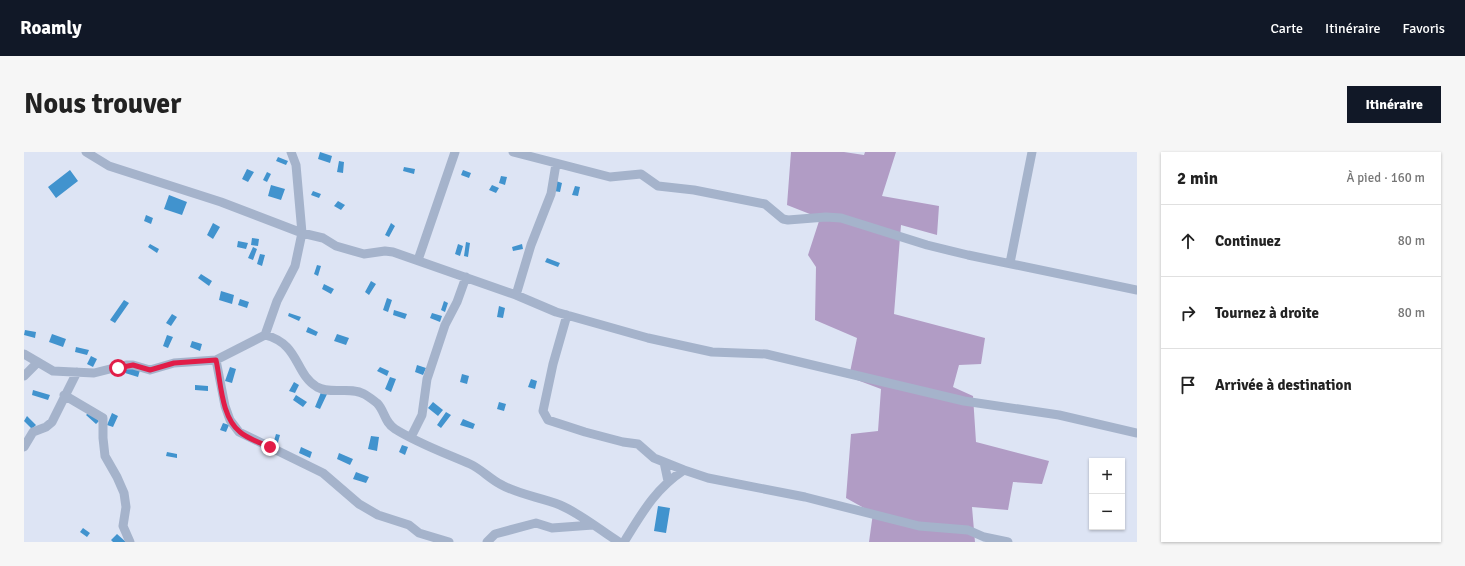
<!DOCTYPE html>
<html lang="fr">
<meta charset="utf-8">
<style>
:root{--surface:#fff;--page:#f6f6f6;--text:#222;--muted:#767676;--line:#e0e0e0;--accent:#111827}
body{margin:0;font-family:Signika,sans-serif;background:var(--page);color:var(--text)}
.controls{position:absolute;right:12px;bottom:12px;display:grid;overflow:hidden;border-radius:0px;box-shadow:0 1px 3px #0004}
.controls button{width:36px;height:36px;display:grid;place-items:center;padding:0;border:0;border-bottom:1px solid var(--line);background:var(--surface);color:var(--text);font:20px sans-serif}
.stop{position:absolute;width:12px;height:12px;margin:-9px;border:3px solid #e11d48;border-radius:50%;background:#fff}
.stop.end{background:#e11d48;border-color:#fff;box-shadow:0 1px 4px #0008}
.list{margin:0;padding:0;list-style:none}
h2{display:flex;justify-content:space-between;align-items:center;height:52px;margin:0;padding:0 16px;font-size:17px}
h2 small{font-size:13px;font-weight:400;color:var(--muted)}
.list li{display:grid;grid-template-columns:26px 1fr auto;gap:12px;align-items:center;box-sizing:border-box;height:72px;padding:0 16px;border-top:1px solid var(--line)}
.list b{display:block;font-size:15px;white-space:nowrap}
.list em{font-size:13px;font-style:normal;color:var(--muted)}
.icon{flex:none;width:22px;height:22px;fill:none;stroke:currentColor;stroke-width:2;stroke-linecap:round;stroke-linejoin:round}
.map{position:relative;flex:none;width:1113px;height:390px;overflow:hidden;border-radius:0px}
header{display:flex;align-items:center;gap:24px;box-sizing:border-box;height:56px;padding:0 20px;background:var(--accent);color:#fff}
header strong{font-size:19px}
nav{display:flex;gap:22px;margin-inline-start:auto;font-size:14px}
.intro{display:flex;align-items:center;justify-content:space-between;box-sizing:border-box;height:96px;padding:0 24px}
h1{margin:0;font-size:28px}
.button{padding:10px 18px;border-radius:0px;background:var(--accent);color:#fff;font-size:14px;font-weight:700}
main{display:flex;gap:24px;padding:0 24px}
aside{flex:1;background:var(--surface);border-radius:0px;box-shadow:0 1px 3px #0004}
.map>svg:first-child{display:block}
.green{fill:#b19cc5}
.building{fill:#4193ce}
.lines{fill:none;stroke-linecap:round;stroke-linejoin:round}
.minor{stroke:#a5b3cb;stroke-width:9}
.route{stroke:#e11d48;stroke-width:5}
</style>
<header>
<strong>Roamly</strong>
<nav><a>Carte</a><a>Itinéraire</a><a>Favoris</a></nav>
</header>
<div class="intro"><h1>Nous trouver</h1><a class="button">Itinéraire</a></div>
<main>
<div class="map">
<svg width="1113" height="390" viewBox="0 0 1113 390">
<rect width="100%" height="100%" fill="#dde4f4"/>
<!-- green -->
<path class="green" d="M767 0H820L840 3 841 0H872L858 44 915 54 913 83 877 73 870 162 961 186 957 212 935 213 929 235 949 244 952 290 1025 309 1018 332 989 330 984 358 948 355 951 390H845L849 361 822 346 827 282 854 279 857 237 825 225 833 186 791 168 792 115 784 103 796 66 763 53Z"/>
<!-- building -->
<path class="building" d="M296 0 308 4 306 11 294 7Z
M254 5 264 9 262 13 252 9Z
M315 9 320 10 319 21 313 20Z
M380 15 391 17 390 22 379 19Z
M223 17 230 20 224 30 218 27Z
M46 18 54 29 32 46 24 35Z
M439 18 447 21 445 26 437 23Z
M243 20 247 22 243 30 239 28Z
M477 24 483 25 481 33 475 31Z
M532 29 538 31 536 40 530 39Z
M247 33 261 37 257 48 244 44Z
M468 33 475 36 472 41 465 38Z
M551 34 556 35 554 44 548 43Z
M289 39 297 42 295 46 287 43Z
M145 43 163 50 158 63 140 57Z
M314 49 321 53 317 58 310 54Z
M122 63 129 66 127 72 120 69Z
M189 71 196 75 189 87 183 83Z
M367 71 371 74 365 85 361 83Z
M228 86 235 87 234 94 227 93Z
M214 89 224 91 222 97 213 95Z
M442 90 446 91 444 105 440 104Z
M126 92 135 97 133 101 124 95Z
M434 92 439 94 436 104 431 102Z
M498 92 499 97 489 99 488 95Z
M229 95 233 97 229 108 224 106Z
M236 102 241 103 238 114 233 112Z
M523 106 536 111 534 115 521 110Z
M293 113 297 114 294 124 290 122Z
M177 122 188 129 185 134 174 126Z
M347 129 352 132 345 143 341 140Z
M300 132 310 137 307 142 298 137Z
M197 139 210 143 208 152 195 148Z
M363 146 368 148 364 160 359 158Z
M216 147 225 150 223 156 214 153Z
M100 148 105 151 91 171 86 168Z
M420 149 424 151 421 160 417 158Z
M475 154 481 156 479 166 473 165Z
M370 158 383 162 381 167 369 163Z
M265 161 277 165 275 169 264 164Z
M408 161 418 164 416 170 406 166Z
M148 162 153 165 147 174 142 171Z
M284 175 294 180 292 184 282 180Z
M1 178 12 180 11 186 0 183Z
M28 182 42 187 39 195 25 190Z
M313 182 325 186 322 193 310 189Z
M143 183 149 185 144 196 139 194Z
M168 189 178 192 176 199 166 195Z
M52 195 65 198 63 203 51 200Z
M67 204 73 207 69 215 63 212Z
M393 213 402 216 399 223 391 220Z
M103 214 116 218 114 225 101 221Z
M206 215 212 217 208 231 201 229Z
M356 215 365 219 363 224 353 219Z
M438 222 445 224 443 232 436 230Z
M366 225 372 227 367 240 361 237Z
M507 227 513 229 511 237 504 235Z
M270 230 275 233 271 241 265 239Z
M171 233 184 234V239L171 238Z
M9 238 26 243 24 248 8 243Z
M298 238 304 240 296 257 291 255Z
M272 243 283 250 279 255 269 248Z
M409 250 419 258 414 264 404 256Z
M475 250 482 252 480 259 473 257Z
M65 260 75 269 72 272 62 263Z
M422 260 427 263 417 276 413 273Z
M88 261 94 264 89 275 83 273Z
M3 264 12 273 8 277 0 269Z
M439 267 451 272 449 277 436 273Z
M199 271 205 273 202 280 196 278Z
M252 282 256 283 253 294 249 292Z
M347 284 355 285 353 299 344 297Z
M378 293 384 295 381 303 375 300Z
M277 295 288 300 286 306 275 301Z
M143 300 153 302V306L142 304Z
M315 301 329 307 326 313 313 307Z
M332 320 345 325 342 331 329 327Z
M634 354 646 356 642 381 630 379Z
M59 376 66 381 63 385 56 380Z
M93 382 102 390H89L87 388Z"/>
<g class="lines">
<!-- minor -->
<path class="minor" d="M62 0 85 14 197 50 278 81 299 86 312 94 340 102 361 99 369 100 492 143 532 160 624 186 688 200 742 202 940 249 1035 263 1113 281
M489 0 586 25 617 22 634 34 670 38 741 52 759 67 764 68 802 65 817 66 903 93 944 103 1113 138
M394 108 431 0
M986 111 1008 0
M492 143 507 93 527 42 532 12
M543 163 529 212 519 259 524 268 561 280 599 290 614 292 630 306 660 318 684 326 781 345 895 374 944 378 960 385 984 390
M241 183 253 149 271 114 278 81 272 13 267 0
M0 202 29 219 70 221 102 213H109L126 218 150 211 192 208 241 183C276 192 270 221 293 235 307 243 326 234 340 242 344 244 349 248 353 251 361 259 360 270 371 277 395 292 421 301 446 312 457 317 465 326 476 332 495 343 516 345 536 353 557 362 576 378 595 390
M192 208 201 254 206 268 215 280 299 321 335 352 354 363 385 373 395 381 425 390
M0 224 14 210
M40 243 79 266V286L81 304 93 325 100 341 102 355 99 374 106 390
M387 285 398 263 403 227 421 173 433 150 442 125
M0 295 9 280 22 275 28 270 53 220
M640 310 644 329
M463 390 471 382 512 371 528 376 569 373
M600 390C618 361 631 337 660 318"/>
</g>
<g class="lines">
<!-- route -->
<path class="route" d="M94 216 109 213 126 218 150 211 192 208C197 230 197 265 216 280 224 287 237 291 246 295"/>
</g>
</svg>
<div class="controls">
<button>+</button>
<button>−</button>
</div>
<div class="stop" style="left:94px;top:216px"></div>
<div class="stop end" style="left:246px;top:295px"></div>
</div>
<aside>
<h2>2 min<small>À pied · 160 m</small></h2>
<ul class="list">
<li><svg class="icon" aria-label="ahead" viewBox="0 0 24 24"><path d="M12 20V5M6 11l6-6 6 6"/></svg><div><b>Continuez</b></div><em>80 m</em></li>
<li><svg class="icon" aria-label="right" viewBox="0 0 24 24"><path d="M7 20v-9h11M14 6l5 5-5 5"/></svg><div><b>Tournez à droite</b></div><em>80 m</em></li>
<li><svg class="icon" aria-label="arrive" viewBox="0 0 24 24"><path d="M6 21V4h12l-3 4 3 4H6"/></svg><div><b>Arrivée à destination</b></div></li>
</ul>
</aside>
</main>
